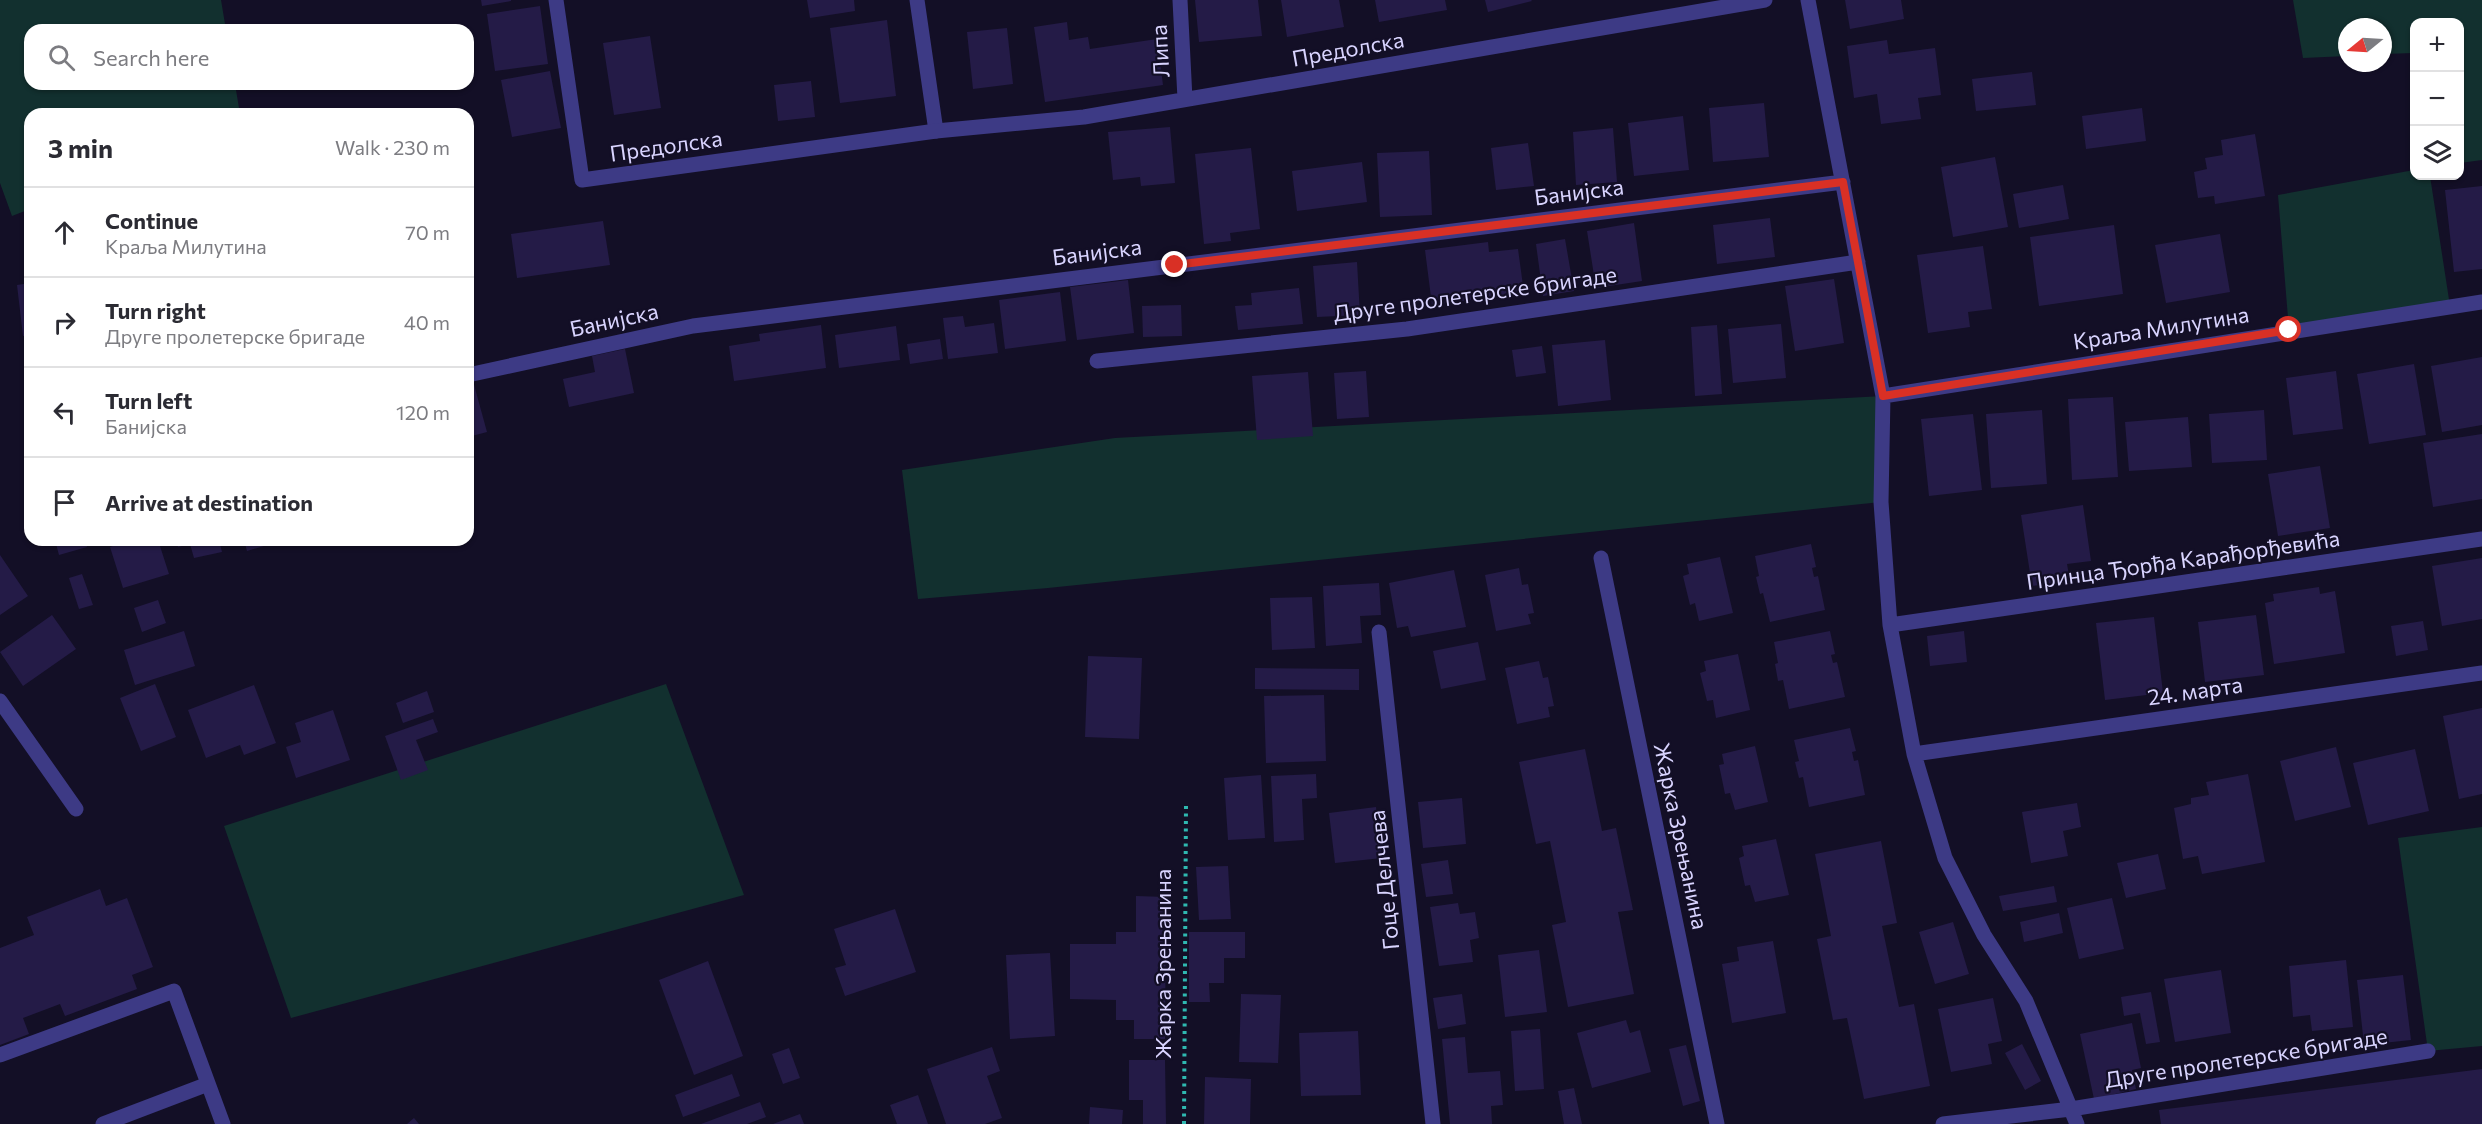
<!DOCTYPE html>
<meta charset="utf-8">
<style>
:root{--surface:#fff;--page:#f7f7f7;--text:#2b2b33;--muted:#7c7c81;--line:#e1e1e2}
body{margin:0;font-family:Commissioner,sans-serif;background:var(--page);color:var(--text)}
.controls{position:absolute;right:18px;top:18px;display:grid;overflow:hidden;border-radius:12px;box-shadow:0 2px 4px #0004}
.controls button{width:54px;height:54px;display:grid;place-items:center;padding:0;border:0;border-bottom:2px solid var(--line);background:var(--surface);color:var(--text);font:30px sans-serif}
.compass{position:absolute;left:2338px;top:18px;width:54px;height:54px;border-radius:50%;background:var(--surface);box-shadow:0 2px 4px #0004;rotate:252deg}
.stop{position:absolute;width:18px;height:18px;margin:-14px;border:4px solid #d93025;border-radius:50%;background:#fff}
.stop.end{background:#d93025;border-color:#fff;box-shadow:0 2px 6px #0008}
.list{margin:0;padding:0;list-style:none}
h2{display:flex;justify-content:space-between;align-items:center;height:78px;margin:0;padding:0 24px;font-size:26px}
h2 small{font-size:20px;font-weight:400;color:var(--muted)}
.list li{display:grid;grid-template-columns:39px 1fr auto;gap:18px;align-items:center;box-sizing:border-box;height:90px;padding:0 24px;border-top:2px solid var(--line)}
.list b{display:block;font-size:22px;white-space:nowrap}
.list p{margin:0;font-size:20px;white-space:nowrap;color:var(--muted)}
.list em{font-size:20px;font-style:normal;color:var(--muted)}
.icon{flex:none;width:33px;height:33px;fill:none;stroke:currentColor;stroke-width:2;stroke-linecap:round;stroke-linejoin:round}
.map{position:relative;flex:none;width:2482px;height:1124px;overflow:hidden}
.search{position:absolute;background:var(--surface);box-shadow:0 2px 4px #0004;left:24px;top:24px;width:450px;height:66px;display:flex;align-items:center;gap:15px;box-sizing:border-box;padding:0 21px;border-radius:18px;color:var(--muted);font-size:22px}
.panel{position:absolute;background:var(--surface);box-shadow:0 2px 4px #0004;left:24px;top:108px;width:450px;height:438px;border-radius:18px}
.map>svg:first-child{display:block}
.green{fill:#12302f}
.building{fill:#241b47}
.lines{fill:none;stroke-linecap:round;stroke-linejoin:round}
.path{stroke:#2fb8b0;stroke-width:4;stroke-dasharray:3 4.5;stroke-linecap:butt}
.service{stroke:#3d3a85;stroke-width:15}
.minor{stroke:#3d3a85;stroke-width:15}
.route{stroke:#d93025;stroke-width:8}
.labels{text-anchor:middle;stroke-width:4.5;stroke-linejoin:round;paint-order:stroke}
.street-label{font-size:22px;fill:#d9d4ff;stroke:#130f26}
</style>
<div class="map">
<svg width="2482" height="1124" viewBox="0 0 2482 1124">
<rect width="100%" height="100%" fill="#130f26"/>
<!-- green -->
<path class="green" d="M0 0H221L226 30H30V84H235L240 114H30V209L12 216 0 183Z
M2293 0H2482V160L2460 163V22H2414V53L2383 54V27H2347V56L2303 58Z
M2414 170V176H2430L2450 306 2289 330 2278 195Z
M1883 396 1881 502 1048 588 918 599 902 470 1115 438Z
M666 684 744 895 291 1018 224 826Z
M2482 827V1046L2428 1051 2398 838Z"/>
<!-- building -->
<path class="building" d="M481 0H511V1L482 6Z
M807 0H854L855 11 810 18Z
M1195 0H1258L1262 36 1199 42Z
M1281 0H1339L1344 27 1287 37Z
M1375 0H1445L1447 10 1379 22Z
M1485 0H1531L1532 1 1488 12Z
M1845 0H1901L1904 19 1850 29Z
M540 6 548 64 495 71 487 14Z
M887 20 896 96 840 103 830 28Z
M1067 22 1069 40 1088 37 1090 49 1157 39 1163 85 1045 102 1034 27Z
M1007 28 1013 84 973 89 967 32Z
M650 36 661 108 614 115 603 43Z
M1887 40 1889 54 1935 48 1941 95 1918 98 1921 119 1881 124 1877 94 1854 98 1847 46Z
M550 71 561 128 512 137 501 80Z
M2032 72 2036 105 1976 111 1972 79Z
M811 81 815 117 778 121 774 85Z
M1764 103 1769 157 1713 162 1709 108Z
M2142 108 2146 141 2086 149 2082 116Z
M1683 116 1689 170 1634 176 1628 123Z
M1170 127 1175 183 1141 186 1140 177 1113 180 1108 132Z
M1613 128 1617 182 1576 185 1573 132Z
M2255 134 2265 196 2215 204 2214 196 2198 198 2194 172 2207 169 2205 158 2223 155 2221 140Z
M1528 143 1534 186 1496 190 1491 148Z
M1251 148 1260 229 1230 233 1231 241 1204 244 1195 154Z
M1429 151 1432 215 1380 217 1377 153Z
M1995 157 2008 227 1953 237 1941 167Z
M1362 162 1367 202 1297 211 1292 171Z
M2063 185 2069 219 2019 228 2013 194Z
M2482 186V269L2454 272 2445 190Z
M1770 218 1775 257 1717 264 1713 225Z
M603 221 610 265 517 278 511 234Z
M1634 223 1642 281 1596 288 1587 231Z
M2114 225 2123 294 2039 306 2030 237Z
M2220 234 2230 292 2166 303 2155 245Z
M1565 239 1574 291 1543 296 1536 244Z
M1488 242 1489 252 1518 249 1524 293 1432 305 1425 250Z
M1983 246 1992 309 1968 312 1970 327 1928 333 1917 255Z
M1357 262 1360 315 1317 317 1313 266Z
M1834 279 1844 343 1795 351 1785 286Z
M1128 280 1134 333 1077 340 1070 287Z
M30 283V335L23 336 17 285Z
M1299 288 1303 324 1238 330 1235 306 1252 305 1251 293Z
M1060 292 1066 341 1005 349 999 300Z
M1181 305 1182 336 1143 337 1142 306Z
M963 316 965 327 994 323 998 353 948 359 943 318Z
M1781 324 1786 378 1733 383 1728 329Z
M821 325 826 368 734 381 729 346 760 341 759 334Z
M1717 325 1722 394 1695 396 1691 327Z
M896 326 900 360 839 368 835 335Z
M940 339 943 359 910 364 907 344Z
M1605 340 1611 400 1558 406 1552 345Z
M1542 346 1546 373 1516 377 1512 350Z
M625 349 634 393 569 407 563 379 595 372 592 356Z
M2482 357V425L2442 432 2431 366Z
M2414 364 2426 435 2369 444 2357 374Z
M1366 371 1369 417 1337 419 1334 373Z
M2336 371 2343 429 2293 435 2286 378Z
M1308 372 1313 436 1257 440 1252 376Z
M473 381 487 432 468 437V383Z
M2113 397 2118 477 2072 480 2068 399Z
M2042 410 2047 484 1991 488 1986 414Z
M2264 410 2267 460 2212 463 2209 414Z
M1973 414 1982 490 1929 496 1921 419Z
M2188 417 2192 467 2129 471 2125 422Z
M2482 434V499L2433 507 2423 443Z
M2320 466 2330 528 2278 536 2268 474Z
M2083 505 2091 561 2067 564 2070 581 2032 586 2021 515Z
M55 540H85L87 547 59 555Z
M131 540H158L169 574 123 588 110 547Z
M176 540H219L222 552 194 558 190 544 178 547Z
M244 540H276L277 542 247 551Z
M1811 544 1816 567 1812 568 1814 577 1818 576 1825 610 1770 622 1763 593 1760 594 1756 577 1759 576 1755 556Z
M0 555 28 596 0 615Z
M1720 557 1733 613 1699 621 1695 603 1690 605 1683 576 1689 574 1687 564Z
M2482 558V619L2442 626 2432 566Z
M1519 568 1522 585 1528 584 1534 613 1528 614 1531 624 1496 631 1485 575Z
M1454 570 1466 627 1411 637 1408 626 1397 628 1389 583Z
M82 574 93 605 79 609 69 578Z
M1379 583 1381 615 1360 616 1362 643 1326 646 1323 586Z
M2319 587 2320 594 2335 591 2345 653 2274 664 2265 603 2274 601 2273 594Z
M1312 597 1315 648 1272 650 1270 598Z
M158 600 166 623 142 632 134 608Z
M52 615 76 649 23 686 0 652Z
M2256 615 2264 675 2205 682 2198 622Z
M2154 617 2163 693 2105 700 2096 623Z
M2423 621 2428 650 2396 656 2391 626Z
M184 631 195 666 135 685 124 650Z
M1830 631 1835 654 1831 655 1833 663 1837 662 1845 697 1789 709 1783 680 1778 681 1775 664 1778 663 1774 642Z
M1964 631 1967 662 1930 666 1927 636Z
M1478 642 1486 680 1441 689 1433 651Z
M1738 654 1750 710 1716 718 1713 700 1707 701 1700 673 1706 671 1704 661Z
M1088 656 1142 658 1139 739 1085 737Z
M1539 661 1543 678 1548 677 1554 706 1548 707 1550 717 1517 724 1505 668Z
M1255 668 1359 669V690L1255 689Z
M155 684 176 737 141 751 120 698Z
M254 685 276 743 244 755 240 745 206 758 188 710Z
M427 691 434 712 403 723 396 703Z
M1324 695 1326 761 1266 763 1264 696Z
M2482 708V794L2459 799 2443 716Z
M333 710 350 760 296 778 286 747 301 742 295 723Z
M433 719 438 732 416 740 428 770 401 780 385 736Z
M1850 728 1856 751 1852 752 1854 761 1858 760 1865 795 1809 807 1803 777 1799 778 1795 762 1799 761 1794 740Z
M1755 746 1768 802 1735 810 1730 793 1725 794 1719 765 1724 764 1722 754Z
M2336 747 2351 807 2295 821 2280 761Z
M1585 749 1602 831 1616 828 1633 910 1618 912 1634 994 1568 1007 1552 925 1566 922 1550 841 1536 844 1519 762Z
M2415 749 2429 811 2368 825 2353 763Z
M1316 774 1317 798 1302 799 1304 840 1274 842 1271 776Z
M2248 774 2265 862 2202 874 2198 856 2183 859 2174 808 2191 804V798L2209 795 2206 782Z
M1261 775 1265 838 1228 840 1224 778Z
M1462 798 1466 844 1423 848 1418 802Z
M2077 803 2081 827 2063 831 2068 856 2031 863 2022 812Z
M1376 807 1382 858 1335 863 1329 813Z
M1776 839 1789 895 1755 902 1750 885 1745 886 1739 858 1744 856 1742 846Z
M1881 841 1897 923 1882 926 1899 1007 1914 1004 1930 1086 1864 1099 1847 1018 1833 1020 1817 939 1831 936 1815 854Z
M2158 854 2166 889 2126 898 2117 863Z
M1448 860 1453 894 1426 897 1421 864Z
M1228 866 1231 919 1199 920 1196 867Z
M2054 886 2057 902 2003 911 1999 896Z
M100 889 106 906 127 898 153 967 132 975 137 989 65 1016 60 1004 23 1018 29 1034 0 1045V948L34 935 27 917Z
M1136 896 1166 897 1165 1039H1134V1020H1116V1000L1070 999V944H1116V932H1136Z
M2112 898 2124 949 2079 959 2067 908Z
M1458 903 1460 914 1475 912 1479 938 1470 940 1473 962 1439 966 1430 907Z
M895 909 916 972 845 996 835 968 846 965 834 929Z
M2059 913 2063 933 2024 942 2020 922Z
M1953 922 1969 974 1935 984 1919 932Z
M1189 932H1245V958H1224V983H1209L1210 1002H1189Z
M1773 941 1786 1013 1732 1023 1722 964 1739 961 1737 947Z
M1539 950 1547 1012 1505 1017 1498 955Z
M1050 953 1055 1036 1010 1039 1006 955Z
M2346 960 2353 1027 2312 1031 2310 1015 2293 1017 2289 966Z
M708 961 743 1056 694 1075 659 980Z
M2221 970 2231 1033 2175 1042 2164 979Z
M2403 975 2411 1040 2364 1045 2357 980Z
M2151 992 2160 1042 2146 1044 2140 1013 2124 1016 2121 997Z
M1241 994 1281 995 1278 1063 1239 1062Z
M1462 994 1466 1024 1438 1029 1433 998Z
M1993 998 2002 1041 1988 1044 1992 1064 1951 1072 1938 1009Z
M1626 1020 1630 1033 1640 1030 1651 1072 1592 1088 1577 1033Z
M2132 1023 2141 1068 2132 1070 2136 1089 2094 1099 2080 1034Z
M1540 1029 1544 1089 1515 1091 1511 1031Z
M1358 1031 1361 1095 1301 1096 1299 1033Z
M1465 1037 1468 1073 1500 1071 1503 1105 1491 1106 1492 1124H1450L1442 1039Z
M2022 1044 2041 1081 2025 1090 2005 1053Z
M1686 1045 1700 1101 1683 1106 1669 1049Z
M992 1047 1000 1071 987 1076 1002 1118 985 1124H946L927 1069Z
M789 1048 800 1078 783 1084 772 1054Z
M1129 1060H1165L1166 1124H1143V1100H1129Z
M2482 1069V1124H2161L2159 1110Z
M732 1074 740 1096 683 1117 675 1095Z
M1205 1077 1251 1079 1250 1124H1204Z
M1574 1088 1582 1124H1564L1558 1091Z
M918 1095 928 1124H897L890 1105Z
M760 1102 766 1117 747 1124H701Z
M1090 1107 1123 1110 1122 1124H1089Z
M800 1114 804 1124H773Z
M414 1118 419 1124H407Z"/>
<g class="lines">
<!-- path -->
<path class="path" d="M1184 1124 1186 804"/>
<!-- service -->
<path class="service" d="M917 0 936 131
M0 701 76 809
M0 1055 174 991 223 1124
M103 1124 208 1084"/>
<!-- minor -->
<path class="minor" d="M556 0 582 180 936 131 1084 117 1765 0
M1180 0 1185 99
M1808 0 1883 396 1881 502 1890 625 1914 754 1945 858 1984 935 2026 1001 2077 1124
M1097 361 1407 329 1858 262
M468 375 693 326 1843 182
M1883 396 2482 302
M1601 558 1717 1124
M1890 625 2482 539
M1379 632 1433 1124
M1914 754 2482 673
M1943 1124 2071 1109 2428 1051"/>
</g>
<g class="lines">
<!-- route -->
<path class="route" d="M1175 265 1843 182 1883 396 2289 330"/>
</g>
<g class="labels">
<!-- street labels -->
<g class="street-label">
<text transform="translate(1348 49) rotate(-10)" y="8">Предолска</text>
<text transform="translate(1160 51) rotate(-93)" y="8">Липа</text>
<text transform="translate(666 146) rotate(-8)" y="8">Предолска</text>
<text transform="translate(1579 192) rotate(-7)" y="8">Банијска</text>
<text transform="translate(1097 252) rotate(-7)" y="8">Банијска</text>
<text transform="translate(1475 294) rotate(-8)" y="8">Друге пролетерске бригаде</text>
<text transform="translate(614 320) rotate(-12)" y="8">Банијска</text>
<text transform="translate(2161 328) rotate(-9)" y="8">Краља Милутина</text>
<text transform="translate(2183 560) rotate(-8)" y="8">Принца Ђорђа Карађорђевића</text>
<text transform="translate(2195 691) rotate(-8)" y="8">24. марта</text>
<text transform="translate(1681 836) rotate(78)" y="8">Жарка Зрењанина</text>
<text transform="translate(1384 880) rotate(-96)" y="8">Гоце Делчева</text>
<text transform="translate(1163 964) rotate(-90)" y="8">Жарка Зрењанина</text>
<text transform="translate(2246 1058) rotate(-9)" y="8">Друге пролетерске бригаде</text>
</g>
</g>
</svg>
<div class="controls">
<button>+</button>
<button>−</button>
<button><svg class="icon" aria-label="layers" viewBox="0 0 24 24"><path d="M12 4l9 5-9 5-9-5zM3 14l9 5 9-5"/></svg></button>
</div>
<svg class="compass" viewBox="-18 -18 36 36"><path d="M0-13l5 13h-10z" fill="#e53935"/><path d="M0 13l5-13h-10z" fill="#7c7c81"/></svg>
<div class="stop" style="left:2289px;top:330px"></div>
<div class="stop end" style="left:1175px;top:265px"></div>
<div class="search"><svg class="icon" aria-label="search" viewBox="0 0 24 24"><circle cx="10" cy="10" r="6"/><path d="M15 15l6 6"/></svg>Search here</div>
<section class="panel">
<h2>3 min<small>Walk · 230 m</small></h2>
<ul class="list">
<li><svg class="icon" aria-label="ahead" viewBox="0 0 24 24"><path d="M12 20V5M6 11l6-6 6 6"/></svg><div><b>Continue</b><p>Краља Милутина</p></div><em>70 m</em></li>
<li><svg class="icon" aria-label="right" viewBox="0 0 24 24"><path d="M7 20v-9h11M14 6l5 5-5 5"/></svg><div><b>Turn right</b><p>Друге пролетерске бригаде</p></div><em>40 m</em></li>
<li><svg class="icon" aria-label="left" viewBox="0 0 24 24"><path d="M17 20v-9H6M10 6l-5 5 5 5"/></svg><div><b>Turn left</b><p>Банијска</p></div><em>120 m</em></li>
<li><svg class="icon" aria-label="arrive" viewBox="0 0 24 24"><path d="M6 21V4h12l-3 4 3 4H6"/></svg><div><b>Arrive at destination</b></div></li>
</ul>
</section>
</div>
